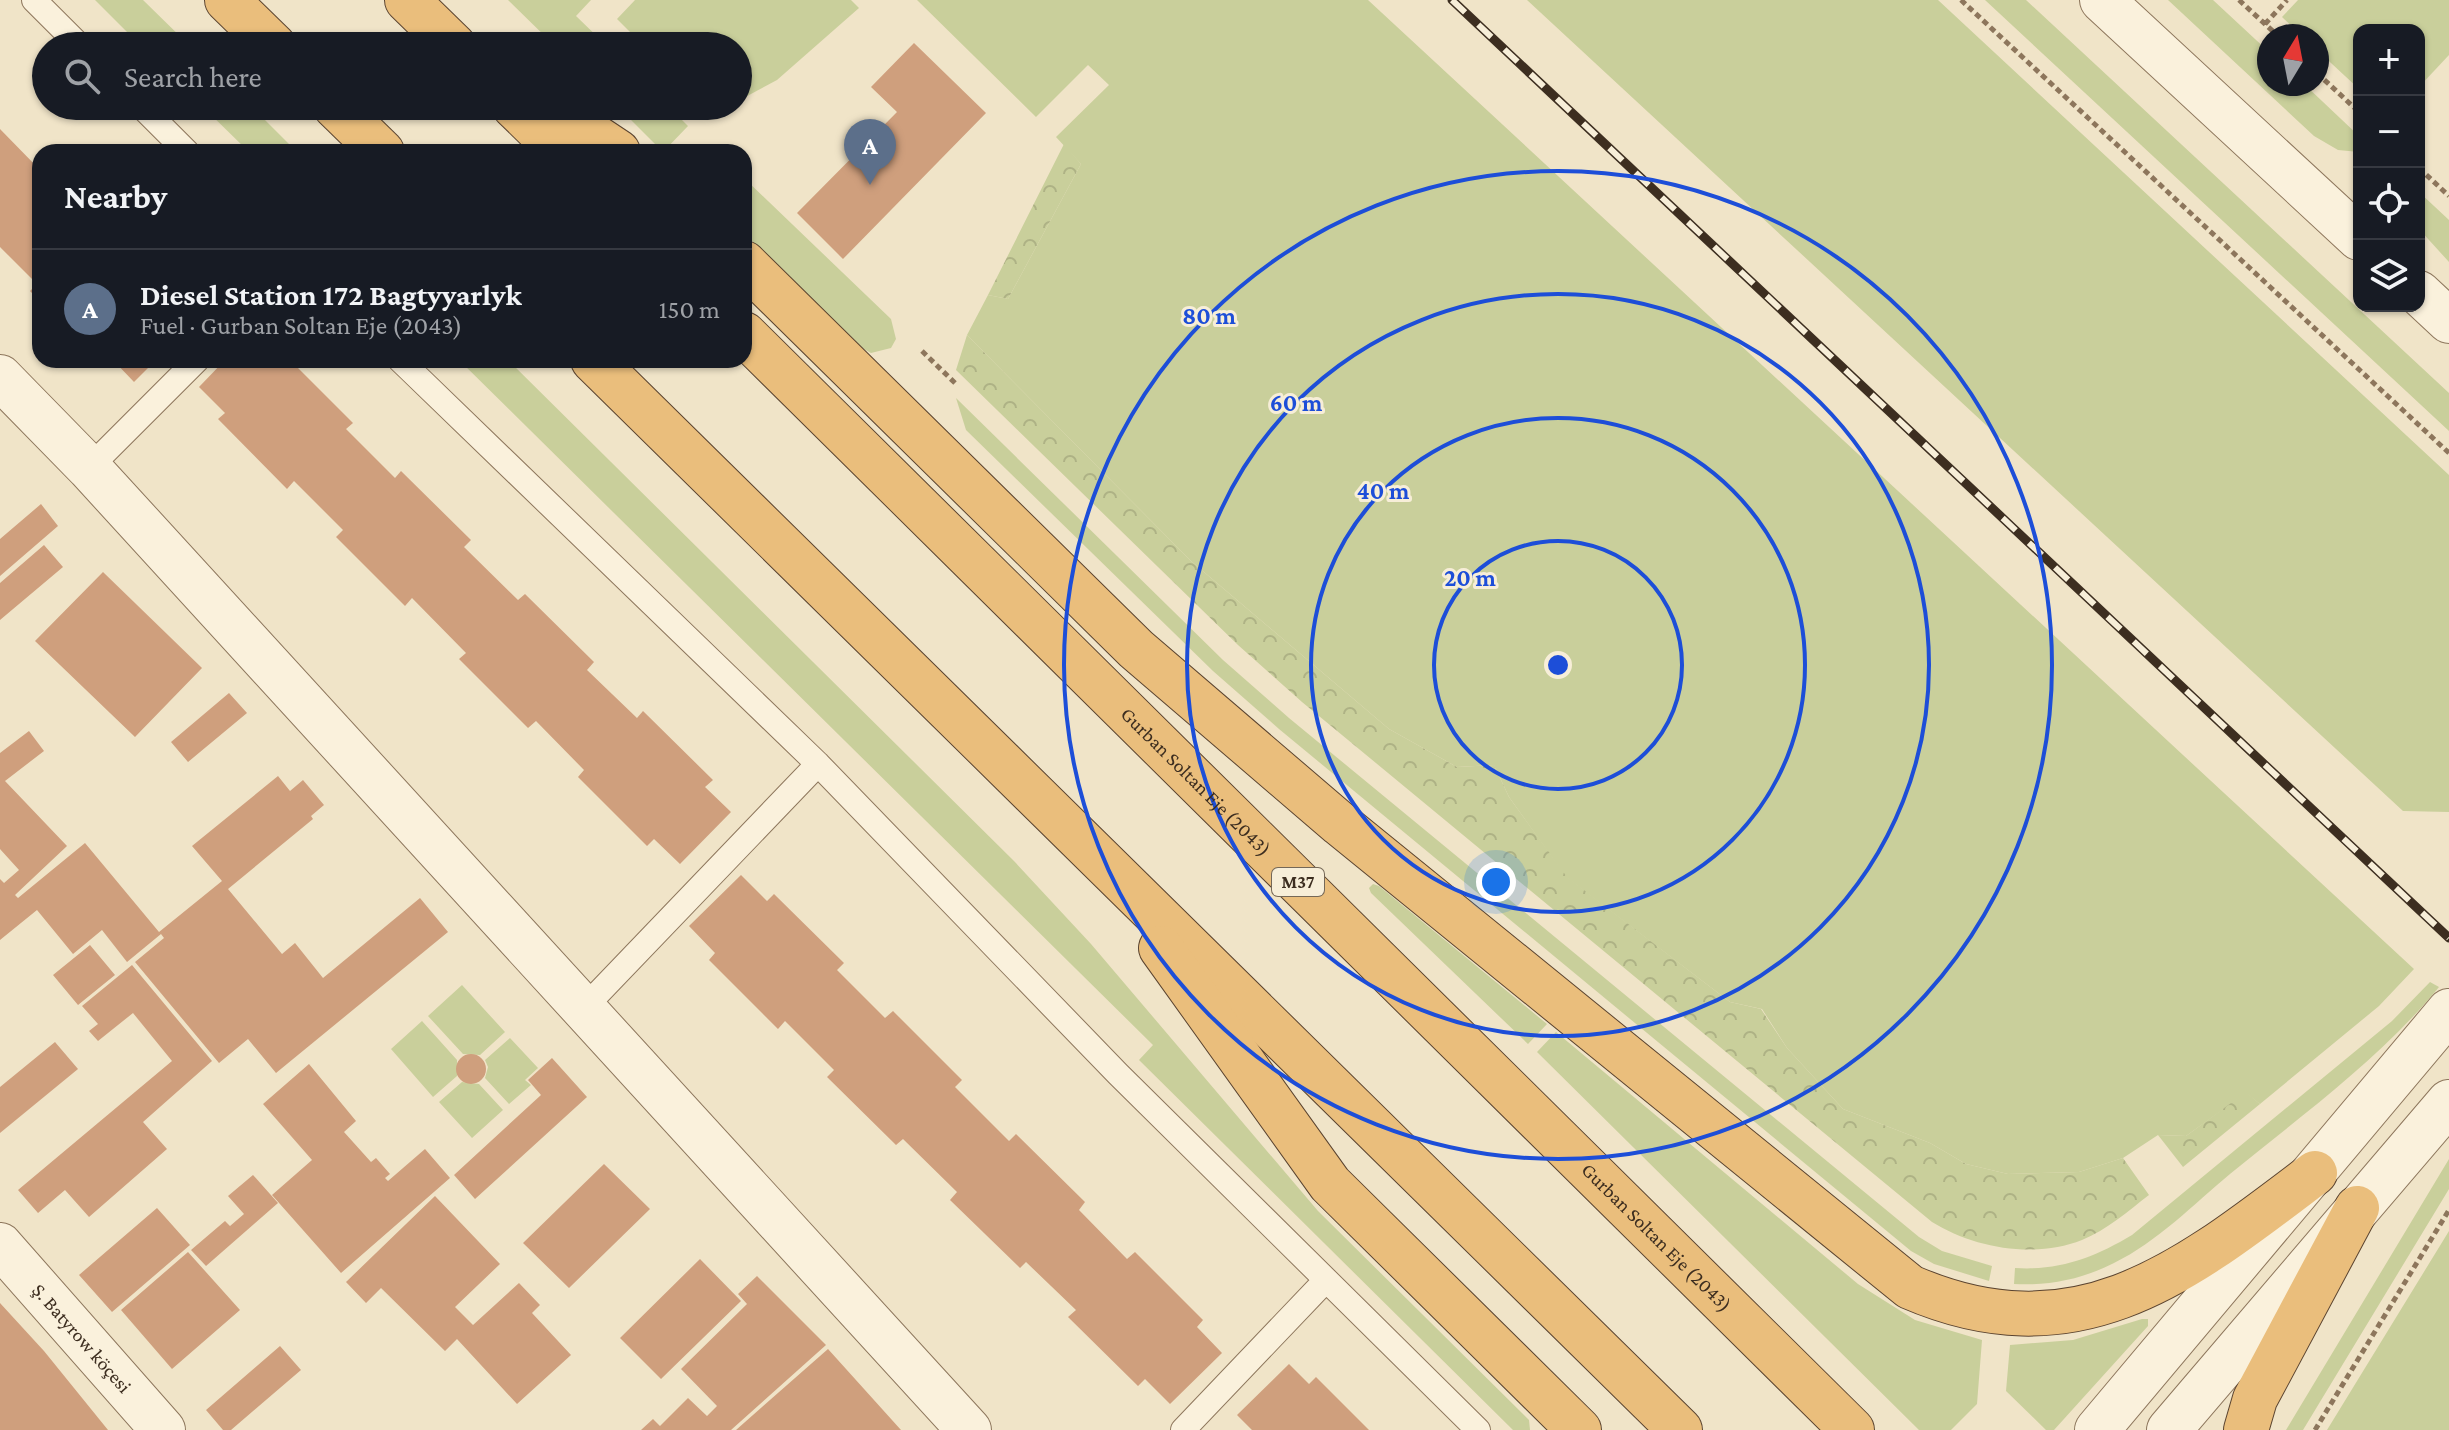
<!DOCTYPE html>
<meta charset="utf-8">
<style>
:root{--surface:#171b24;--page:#242831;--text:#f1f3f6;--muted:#9ea1a6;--line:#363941;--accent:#db2777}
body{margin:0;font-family:"Crimson Pro",serif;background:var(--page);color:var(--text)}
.controls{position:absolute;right:24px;top:24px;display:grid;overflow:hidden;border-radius:16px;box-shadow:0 2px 6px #0004}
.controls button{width:72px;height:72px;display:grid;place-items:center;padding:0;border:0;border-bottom:2px solid var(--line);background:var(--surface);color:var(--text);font:40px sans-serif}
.compass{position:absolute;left:2257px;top:24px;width:72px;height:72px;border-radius:50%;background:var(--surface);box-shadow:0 2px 6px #0004;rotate:10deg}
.you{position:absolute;left:1496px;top:882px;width:28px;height:28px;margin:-20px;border:6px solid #fff;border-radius:50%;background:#1a73e8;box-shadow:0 0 0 12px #1a73e833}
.badge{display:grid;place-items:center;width:52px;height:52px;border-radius:50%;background:var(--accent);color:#fff;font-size:26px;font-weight:700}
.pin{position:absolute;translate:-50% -66px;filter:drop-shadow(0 2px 4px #0008)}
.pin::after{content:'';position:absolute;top:42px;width:28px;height:24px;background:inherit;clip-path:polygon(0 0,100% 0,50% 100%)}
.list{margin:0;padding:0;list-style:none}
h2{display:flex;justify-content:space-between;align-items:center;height:104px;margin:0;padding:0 32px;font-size:34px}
h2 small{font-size:26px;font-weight:400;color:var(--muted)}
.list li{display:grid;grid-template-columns:52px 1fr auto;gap:24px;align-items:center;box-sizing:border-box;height:120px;padding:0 32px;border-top:2px solid var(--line)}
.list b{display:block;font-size:30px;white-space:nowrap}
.list p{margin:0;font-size:26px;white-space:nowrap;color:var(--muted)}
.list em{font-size:26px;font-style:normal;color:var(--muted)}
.icon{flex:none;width:44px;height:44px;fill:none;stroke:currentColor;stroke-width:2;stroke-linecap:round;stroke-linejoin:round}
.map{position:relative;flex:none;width:2449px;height:1430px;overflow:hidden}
.search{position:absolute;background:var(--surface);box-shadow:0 2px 6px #0004;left:32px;top:32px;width:720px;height:88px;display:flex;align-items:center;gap:20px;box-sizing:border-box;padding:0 28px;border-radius:44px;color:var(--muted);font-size:30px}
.panel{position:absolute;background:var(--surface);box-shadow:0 2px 6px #0004;left:32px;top:144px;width:720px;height:224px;border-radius:24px}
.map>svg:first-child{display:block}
.green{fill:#c9cf9b}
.forest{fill:url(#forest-crowns)}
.building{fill:#cf9f7d}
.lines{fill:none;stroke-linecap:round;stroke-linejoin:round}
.service-casing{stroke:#8d765c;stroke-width:26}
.minor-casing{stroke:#8d765c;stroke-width:46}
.tertiary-casing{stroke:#8d765c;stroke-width:46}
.trunk-casing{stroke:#5b4430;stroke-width:46}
.path{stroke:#8d765c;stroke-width:5;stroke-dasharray:6 4;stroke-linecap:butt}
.service{stroke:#faf1dc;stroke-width:24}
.minor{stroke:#faf1dc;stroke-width:44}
.tertiary{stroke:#faf1dc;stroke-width:44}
.trunk{stroke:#eabe7c;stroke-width:44}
.rail-casing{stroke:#3d2e20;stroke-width:9}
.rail{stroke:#f7eed8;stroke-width:6;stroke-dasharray:18;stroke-linecap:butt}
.ring{fill:none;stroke:#1d4ed8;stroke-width:4}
.labels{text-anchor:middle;stroke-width:6;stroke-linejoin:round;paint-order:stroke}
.shield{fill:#f7eed8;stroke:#756857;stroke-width:2}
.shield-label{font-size:18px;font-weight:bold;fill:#3d2e20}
.street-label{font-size:20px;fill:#3d2e20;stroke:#f7eed8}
.centre{fill:#1d4ed8;stroke:#f7eed8;stroke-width:4}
.ring-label{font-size:24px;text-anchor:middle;font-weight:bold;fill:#1d4ed8;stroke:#f7eed8;stroke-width:6;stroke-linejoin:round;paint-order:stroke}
</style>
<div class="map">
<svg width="2449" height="1430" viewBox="0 0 2449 1430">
<defs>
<pattern id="forest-crowns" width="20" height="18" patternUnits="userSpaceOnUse" patternTransform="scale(2)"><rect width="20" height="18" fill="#c9cf9b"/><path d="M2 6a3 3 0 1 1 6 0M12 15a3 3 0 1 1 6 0" fill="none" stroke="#aeb285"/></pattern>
</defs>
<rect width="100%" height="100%" fill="#f0e4c8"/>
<!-- green -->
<path class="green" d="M95 0H143L190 46H141Z
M508 0H591L576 16 607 46H555Z
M635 0H851L859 8 777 80 738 101V46H644L617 19Z
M917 0H1368L2414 969 2379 1006 2260 1104 2246 1093 2186 1136 2158 1135 2123 1158 2079 1172 2008 1174 1966 1164 1930 1143 1843 1109 1787 1048 1762 1009 1730 1002 1566 877 1509 797 1494 765 1457 767 1389 729 1191 561 967 335 988 295 1008 299 1081 164 1056 137 1109 85 1088 65 1036 117Z
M1527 0H1938L2449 475V812L2403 811Z
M1985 0H2026L2449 393V431Z
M2168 0H2213L2269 52V84H2304L2359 136V152L2338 150 2314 136Z
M2298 0H2449V55L2419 87V30H2359V89L2317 50V36H2302L2282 17Z
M202 106H251L297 152H249Z
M617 106H668L688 126 663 152Z
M744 178 891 319 896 339 891 348 871 353 862 348 744 233Z
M2419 192 2449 220V262L2419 229Z
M459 360H508L1014 861 1091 944 1318 1211 1529 1420 1530 1430H1513L1139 1060 1153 1045Z
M956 398 1223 660 1289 718 1919 1237 1942 1251 1992 1266 1989 1281 1934 1264 1911 1251 1279 729 1213 671 966 430Z
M1373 884 1379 886 1547 1024 1528 1044 1371 893 1369 888Z
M2430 982 2439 987C2380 1059 2302 1115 2230 1174 2194 1204 2157 1242 2114 1263 2083 1279 2049 1286 2014 1284L2015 1268C2060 1271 2095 1257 2132 1235L2392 1021Z
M462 985 505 1032 480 1055 463 1054 428 1016Z
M422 1021 457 1060V1076L433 1097 391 1049Z
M1556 1032 1858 1284 1915 1320 1982 1340 1977 1404 1951 1430H1919L1537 1052Z
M510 1038 538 1068 525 1080 531 1085 509 1104 485 1078 488 1067 485 1060Z
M462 1082 479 1084 503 1110 472 1138 439 1102Z
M2449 1159V1189L2303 1430H2286Z
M2449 1231V1430H2327Z
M2142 1319H2148V1326L2054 1430H2046L2006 1391 2010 1345 2073 1340Z"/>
<!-- forest -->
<path class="forest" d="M1064 144 1081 164 1008 299 988 295Z
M967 335 1191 561 1389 729 1457 767 1494 765 1509 797 1567 877 1730 1002 1761 1009 1787 1048 1843 1109 1930 1143 1966 1164 2008 1174 2079 1172 2123 1158 2149 1195C2128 1211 2107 1230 2082 1240 2034 1259 1974 1248 1932 1222L1302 702 1238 645 956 370Z
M2246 1092 2260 1104 2183 1167 2158 1135 2186 1136Z"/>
<!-- building -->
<path class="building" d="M914 43 986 113 843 259 797 213 897 112 871 87Z
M0 129 40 170V301L30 291 37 284 0 247Z
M113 360H156L134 382Z
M225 360H290L353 423 346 429 395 478 401 471 471 540 464 547 518 600 525 594 594 662 587 670 637 718 643 711 713 780 705 787 731 812 680 864 654 839 647 846 578 777 584 770 536 721 528 728 459 659 466 653 412 598 405 606 336 537 343 530 294 481 287 489 218 419 225 413 199 387Z
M41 504 58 526 0 576V539Z
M44 545 63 567 0 620V583Z
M103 572 202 668 135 737 35 641Z
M229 693 247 713 188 762 171 742Z
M29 731 44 751 5 781 67 846 15 895 18 898 85 843 159 932 222 881 192 846 278 776 290 791 303 780 324 805 311 816 313 819 228 889 282 954 295 943 323 978 420 898 448 932 276 1073 248 1039 219 1063 135 962 164 938 161 934 127 962 102 930 73 954 37 910 0 940V879L4 883 19 870 0 849V753Z
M741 875 767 901 774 894 844 963 837 970 885 1018 893 1011 962 1080 955 1087 1009 1141 1016 1134 1085 1202 1079 1210 1127 1259 1135 1252 1203 1320 1197 1327 1222 1353 1170 1404 1145 1379 1138 1386 1068 1317 1076 1310 1026 1262 1020 1268 950 1200 957 1192 903 1139 896 1145 827 1077 834 1070 785 1021 778 1029 709 960 715 953 689 926Z
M90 945 115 975 78 1005 53 975Z
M132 965 212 1061 143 1122 167 1149 89 1217 65 1190 38 1213 18 1190 172 1061 133 1013 98 1041 89 1031 98 1024 82 1006Z
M55 1042 78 1069 0 1133V1087Z
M456 1069a15 15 0 1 1 30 0a15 15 0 1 1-30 0Z
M552 1058 587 1097 475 1199 454 1175 541 1095 528 1080Z
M309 1064 356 1121 344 1132 371 1162 376 1158 390 1174 385 1178 388 1181 425 1149 450 1178 341 1273 272 1195 312 1160 263 1104Z
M604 1164 650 1209 569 1288 523 1243Z
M253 1175 278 1203 206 1266 191 1250 225 1221 230 1226 244 1214 228 1196Z
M435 1196 500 1264 455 1307 473 1325 519 1283 540 1305 532 1313 571 1355 517 1404 457 1339 445 1351 381 1288 366 1303 346 1282Z
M157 1208 190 1245 112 1312 79 1275Z
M188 1252 240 1310 172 1369 121 1310Z
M700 1259 741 1301 661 1379 620 1338Z
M757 1276 826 1345 731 1430H641L653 1419 660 1426 688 1398 707 1416 717 1406 681 1369 747 1304 738 1294Z
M0 1303 44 1351 108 1430H0Z
M280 1346 301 1370 231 1430H223L206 1410Z
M828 1349 901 1430H736Z
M1289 1364 1309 1384 1316 1377 1369 1430H1252L1237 1415Z"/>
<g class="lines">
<!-- service casing -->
<g class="service-casing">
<path id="service" d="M34 0 80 46
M141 106 187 152
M400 360 818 764 1118 1074 1478 1430
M89 468 197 360
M584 1008 818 764
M1183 1430 1326 1280"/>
</g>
<!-- minor casing -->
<g class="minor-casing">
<g id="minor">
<path d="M0 377 89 468 969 1430"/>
<path id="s1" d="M0 1245 163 1430"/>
</g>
</g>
<!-- tertiary casing -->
<g class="tertiary-casing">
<path id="tertiary" d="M2102 0 2359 238
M2419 293 2449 321
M2097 1430 2449 1011
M2169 1430 2449 1102"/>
</g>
<!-- trunk casing -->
<g class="trunk-casing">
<g id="trunk">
<path d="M227 0 274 46"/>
<path d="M407 0 454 46"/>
<path d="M335 106 382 152"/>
<path d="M514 106 561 152"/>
<path d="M549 106 618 152"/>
<path d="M744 263 1136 649 1340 824 1910 1287C2079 1360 2187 1270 2315 1173"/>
<path id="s2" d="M744 334 1852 1430"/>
<path d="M593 360 1680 1430"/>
<path d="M1161 948 1330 1184 1579 1430"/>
<path d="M2246 1430 2255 1399 2357 1208"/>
</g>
</g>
<!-- path -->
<path class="path" d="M1961 0 2449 453
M2239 0 2278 36
M2265 24 2287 0
M2317 73 2359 112
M2419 168 2449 196
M922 351 956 384
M2315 1430 2449 1210"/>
<!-- service -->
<use href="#service" class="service"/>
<!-- minor -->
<use href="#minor" class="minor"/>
<!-- tertiary -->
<use href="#tertiary" class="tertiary"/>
<!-- trunk -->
<use href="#trunk" class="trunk"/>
<!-- rail casing -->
<g class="rail-casing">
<path id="rail" d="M1452 0 2449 938"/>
</g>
<!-- rail -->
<use href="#rail" class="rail"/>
</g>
<!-- distance rings -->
<g class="ring">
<circle cx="1558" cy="665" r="124"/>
<circle cx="1558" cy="665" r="247"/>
<circle cx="1558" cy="665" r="371"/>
<circle cx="1558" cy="665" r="494"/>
</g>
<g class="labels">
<!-- shield labels -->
<rect class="shield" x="1272" y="868" width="52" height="28" rx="6"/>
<g class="shield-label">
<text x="1298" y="888">M37</text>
</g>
<!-- street labels -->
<g class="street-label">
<text dy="7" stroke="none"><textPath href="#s2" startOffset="636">Gurban Soltan Eje (2043)</textPath></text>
<text dy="7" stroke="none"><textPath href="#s2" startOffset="1284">Gurban Soltan Eje (2043)</textPath></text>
<text dy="7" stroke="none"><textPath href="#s1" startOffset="124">Ş. Batyrow köçesi</textPath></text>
</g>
</g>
<circle cx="1558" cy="665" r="12" class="centre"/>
<g class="ring-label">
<text x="1209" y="324">80 m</text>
<text x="1296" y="411">60 m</text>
<text x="1383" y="499">40 m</text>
<text x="1470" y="586">20 m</text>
</g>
</svg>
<div class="controls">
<button>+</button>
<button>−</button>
<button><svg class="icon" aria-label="locate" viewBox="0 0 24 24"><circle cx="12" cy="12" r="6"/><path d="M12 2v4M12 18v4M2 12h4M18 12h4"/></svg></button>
<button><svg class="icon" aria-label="layers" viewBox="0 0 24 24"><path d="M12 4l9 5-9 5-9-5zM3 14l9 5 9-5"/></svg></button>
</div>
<svg class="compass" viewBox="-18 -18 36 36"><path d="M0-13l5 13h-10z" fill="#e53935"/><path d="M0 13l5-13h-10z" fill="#9ea1a6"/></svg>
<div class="you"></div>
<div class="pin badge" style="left:870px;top:185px;background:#5c6f8a">A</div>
<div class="search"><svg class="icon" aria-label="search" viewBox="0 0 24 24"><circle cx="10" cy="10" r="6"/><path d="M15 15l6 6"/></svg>Search here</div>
<section class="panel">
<h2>Nearby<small></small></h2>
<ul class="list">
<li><span class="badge" style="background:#5c6f8a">A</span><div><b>Diesel Station 172 Bagtyyarlyk</b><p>Fuel · Gurban Soltan Eje (2043)</p></div><em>150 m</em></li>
</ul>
</section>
</div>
